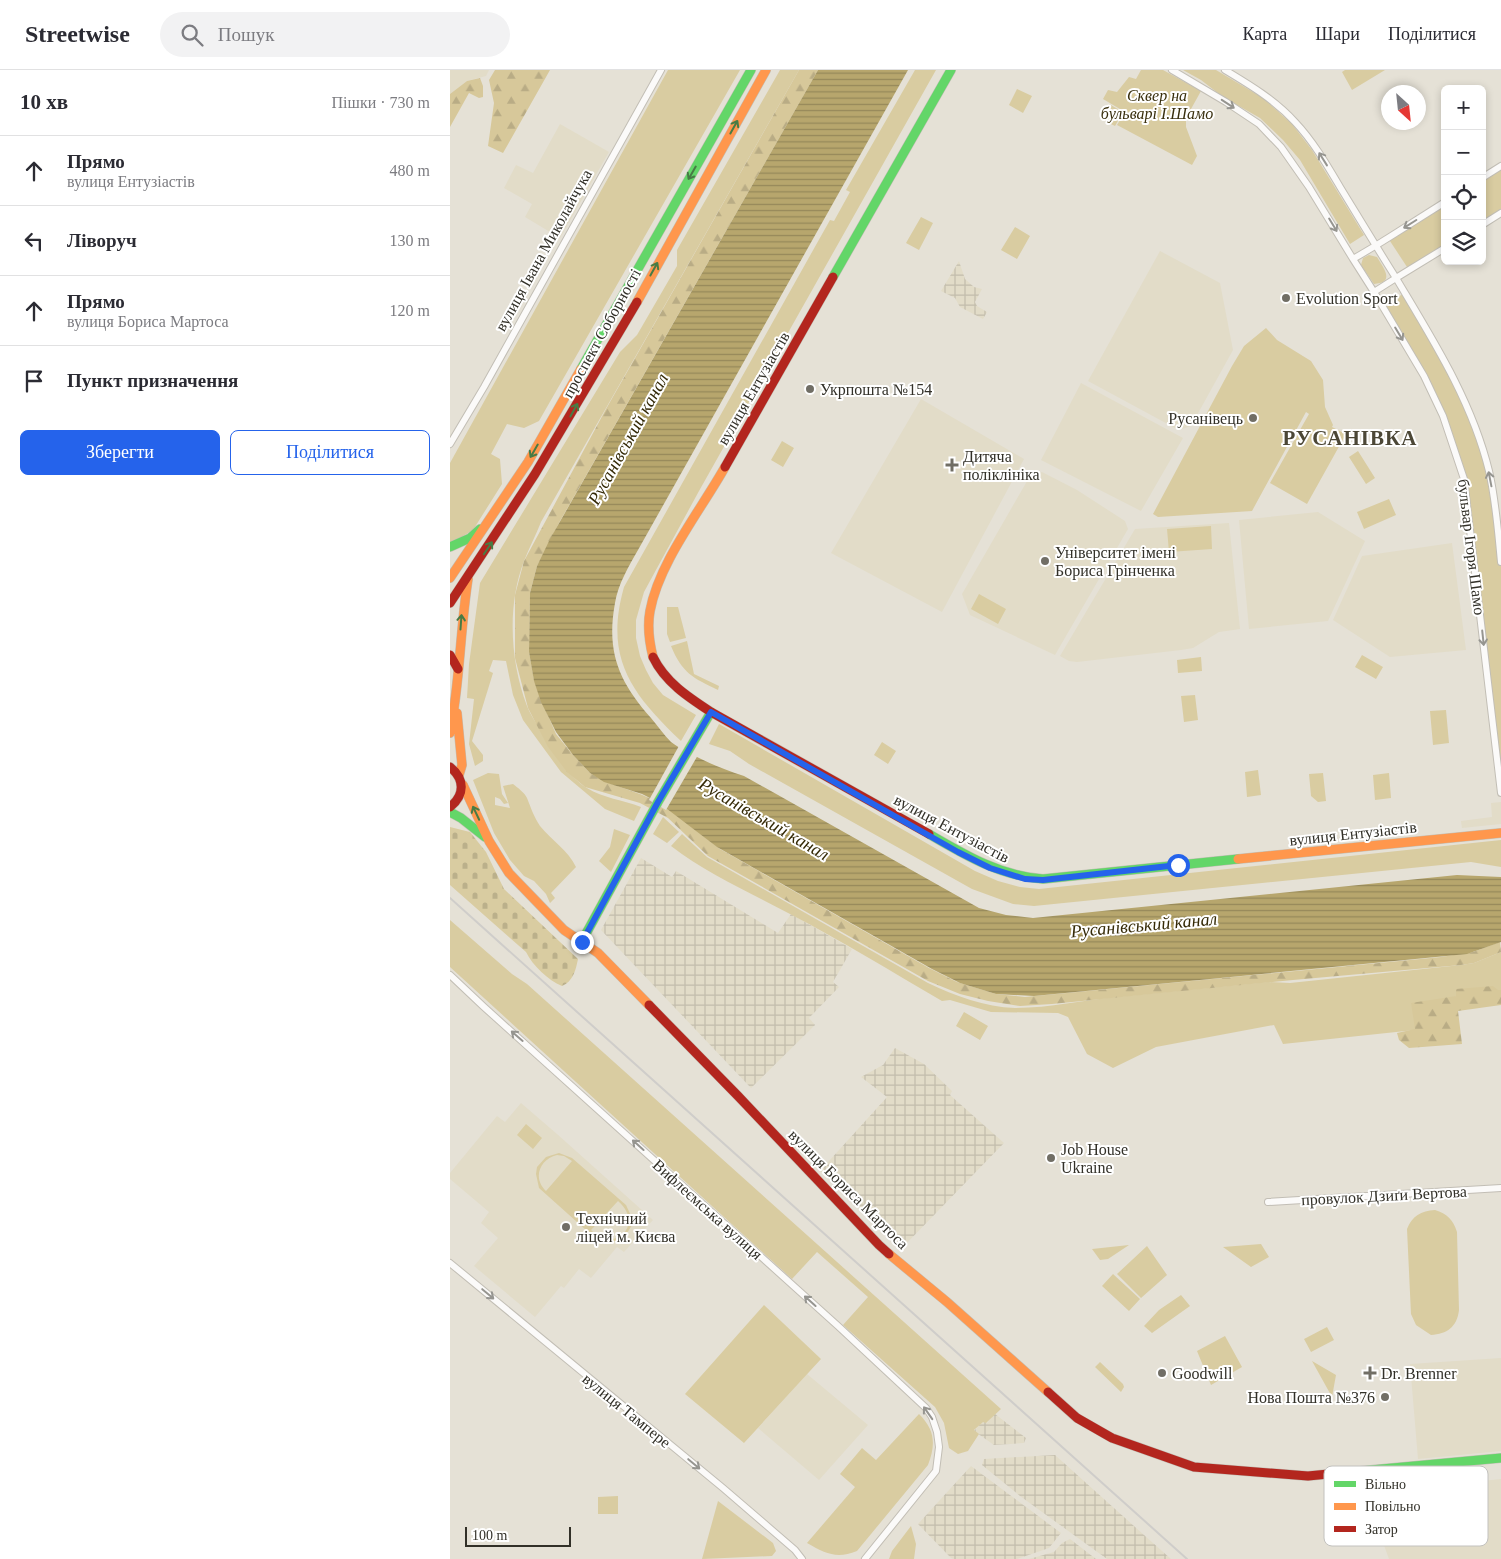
<!DOCTYPE html>
<html lang="uk">
<meta charset="utf-8">
<style>
:root{--surface:#fff;--page:#f2f2f3;--text:#2b2b33;--muted:#7c7c81;--line:#e1e1e2;--accent:#2563eb}
body{margin:0;font-family:"Times New Roman",serif;background:var(--page);color:var(--text)}
.controls{position:absolute;right:15px;top:15px;display:grid;overflow:hidden;border-radius:8px;box-shadow:0 2px 8px #0003}
.controls button{width:45px;height:45px;display:grid;place-items:center;padding:0;border:0;border-bottom:1px solid var(--line);background:var(--surface);color:var(--text);font:25px sans-serif}
.compass{position:absolute;left:931px;top:15px;width:45px;height:45px;border-radius:50%;background:var(--surface);box-shadow:0 2px 8px #0003;rotate:153deg}
.scale{position:absolute;left:15px;bottom:12px;width:106px;box-sizing:border-box;padding-left:5px;border:2px solid #323028;border-top:0;font-size:14px;line-height:18px;white-space:nowrap;color:#323028;-webkit-text-stroke:4px #fff;paint-order:stroke}
.stop{position:absolute;width:15px;height:15px;margin:-11px;border:4px solid #2563eb;border-radius:50%;background:#fff}
.stop.end{background:#2563eb;border-color:#fff;box-shadow:0 1px 5px #0008}
.list{margin:0;padding:0;list-style:none}
h2{display:flex;justify-content:space-between;align-items:center;height:65px;margin:0;padding:0 20px;font-size:21px}
h2 small{font-size:16px;font-weight:400;color:var(--muted)}
.list li{display:grid;grid-template-columns:32px 1fr auto;gap:15px;align-items:center;box-sizing:border-box;height:70px;padding:0 20px;border-top:1px solid var(--line)}
.list b{display:block;font-size:19px;white-space:nowrap}
.list p{margin:0;font-size:16px;white-space:nowrap;color:var(--muted)}
.list em{font-size:16px;font-style:normal;color:var(--muted)}
.actions{display:flex;gap:10px;padding:15px 20px}
.actions a{flex:1;padding:11px 0;border:1px solid var(--accent);border-radius:8px;text-align:center;font-size:18px;color:var(--accent)}
.actions .main{background:var(--accent);color:#fff}
.icon{flex:none;width:28px;height:28px;fill:none;stroke:currentColor;stroke-width:2;stroke-linecap:round;stroke-linejoin:round}
.map{position:relative;flex:none;width:1051px;height:1489px;overflow:hidden}
header{display:flex;align-items:center;gap:30px;box-sizing:border-box;height:70px;padding:0 25px;background:var(--surface);border-bottom:1px solid var(--line)}
header strong{font-size:24px}
nav{display:flex;gap:28px;margin-inline-start:auto;font-size:18px}
.search{width:350px;height:45px;background:var(--page);display:flex;align-items:center;gap:12px;box-sizing:border-box;padding:0 18px;border-radius:28px;color:var(--muted);font-size:19px}
main{display:flex}
aside{flex:1;background:var(--surface)}
.map>svg:first-child{display:block}
.built{fill:#e2dcc8}
.industrial{fill:url(#industrial-grid)}
.green{fill:#d9cca1;fill-rule:evenodd}
.forest{fill:url(#forest-firs)}
.cemetery{fill:url(#cemetery-stones)}
.water{fill:url(#water-rules)}
.pier{fill:#e5e1d6}
.lines{fill:none;stroke-linecap:round;stroke-linejoin:round}
.street-casing{stroke:#c2beb5;stroke-width:8}
.fast-casing{stroke:#c2beb5;stroke-width:10}
.slow-casing{stroke:#c2beb5;stroke-width:10}
.jam-casing{stroke:#c2beb5;stroke-width:10}
.street{stroke:#fbfaf9;stroke-width:6}
.fast{stroke:#63d668;stroke-width:9}
.slow{stroke:#ff974d;stroke-width:9}
.jam{stroke:#b3261e;stroke-width:9}
.rail{stroke:#cfcdca;stroke-width:2}
.oneway{stroke:#969590}
.oneway2{stroke:#487b45}
.route{stroke:#2563eb;stroke-width:6}
.poi-dot{fill:#716e65;stroke:#fff;stroke-width:2}
.labels{text-anchor:middle;stroke-width:4;stroke-linejoin:round;paint-order:stroke}
.park-label{font-size:16px;font-style:italic;fill:#382e0c;stroke:#fff}
.street-label{font-size:16px;fill:#323028;stroke:#fff}
.poi-label{font-size:16px;fill:#323028;stroke:#fff;text-anchor:start}
.water-label{font-size:18px;font-style:italic;fill:#352a07;stroke:#fff}
.district-label{font-size:21px;font-weight:bold;letter-spacing:1px;fill:#4c4736;stroke:#fff}
.key{fill:#fff;stroke:#c2c1be;stroke-width:1}
.key-label{font-size:14px;fill:#323028}
</style>
<header>
<strong>Streetwise</strong>
<div class="search"><svg class="icon" aria-label="search" viewBox="0 0 24 24"><circle cx="10" cy="10" r="6"/><path d="M15 15l6 6"/></svg>Пошук</div>
<nav><a>Карта</a><a>Шари</a><a>Поділитися</a></nav>
</header>
<main>
<aside>
<h2>10 хв<small>Пішки · 730 m</small></h2>
<ul class="list">
<li><svg class="icon" aria-label="ahead" viewBox="0 0 24 24"><path d="M12 20V5M6 11l6-6 6 6"/></svg><div><b>Прямо</b><p>вулиця Ентузіастів</p></div><em>480 m</em></li>
<li><svg class="icon" aria-label="left" viewBox="0 0 24 24"><path d="M17 20v-9H6M10 6l-5 5 5 5"/></svg><div><b>Ліворуч</b></div><em>130 m</em></li>
<li><svg class="icon" aria-label="ahead" viewBox="0 0 24 24"><path d="M12 20V5M6 11l6-6 6 6"/></svg><div><b>Прямо</b><p>вулиця Бориса Мартоса</p></div><em>120 m</em></li>
<li><svg class="icon" aria-label="arrive" viewBox="0 0 24 24"><path d="M6 21V4h12l-3 4 3 4H6"/></svg><div><b>Пункт призначення</b></div></li>
</ul>
<div class="actions"><a class="main">Зберегти</a><a>Поділитися</a></div>
</aside>
<div class="map">
<svg width="1051" height="1489" viewBox="0 0 1051 1489">
<defs>
<pattern id="industrial-grid" width="8" height="8" patternUnits="userSpaceOnUse" patternTransform="scale(1.25)"><rect width="8" height="8" fill="#e2dcc8"/><path d="M0 4h8M4 0v8" fill="none" stroke="#c2bdac"/></pattern>
<pattern id="forest-firs" width="22" height="20" patternUnits="userSpaceOnUse" patternTransform="scale(1.25)"><rect width="22" height="20" fill="#d7c89a"/><path d="M5 1l3.5 6h-7zM16 11l3.5 6h-7z" fill="#b9ac85"/></pattern>
<pattern id="cemetery-stones" width="16" height="16" patternUnits="userSpaceOnUse" patternTransform="scale(1.25)"><rect width="16" height="16" fill="#d9cca1"/><path d="M2 7V4a2 2 0 0 1 4 0v3zM10 15v-3a2 2 0 0 1 4 0v3z" fill="#bbb08b"/></pattern>
<pattern id="water-rules" width="6" height="5" patternUnits="userSpaceOnUse" patternTransform="scale(1.25)"><rect width="6" height="5" fill="#b7a66d"/><path d="M0 2.5h6" fill="none" stroke="#95885a"/></pattern>
</defs>
<rect width="100%" height="100%" fill="#e5e1d6"/>
<!-- built -->
<path class="built" d="M0 0H39L36 6 17 11 0 24Z
M110 54 159 82 110 168 75 147 82 134 54 118 66 95 83 103Z
M710 181 770 213 783 280 741 356 732 359 725 358 638 311Z
M631 313 733 368 691 441 591 390Z
M471 329 574 389 492 542 381 483Z
M592 402 627 420 675 451 678 459 605 585 520 545 512 524 580 406Z
M868 442 915 471 878 551 799 559 789 450Z
M779 453 790 559 769 562 743 578 731 580 627 592 619 591 610 586 685 459Z
M1002 473 1016 580 940 587 883 550 912 486Z
M1051 732V754L1012 758 1011 751 1042 747 1041 733Z
M71 1033 107 1064 203 1150 174 1182 167 1177 141 1208 129 1199 114 1218 111 1216 85 1247 24 1196 48 1168 31 1153 39 1142 0 1109V1103L47 1046 55 1052Z
M1051 1288V1381L968 1389 960 1294Z
M357 1304 418 1355 369 1410 308 1358Z
M1051 1409V1489H939L915 1423Z"/>
<!-- industrial -->
<path class="industrial" d="M509 191 515 209 524 217 532 219 525 232 527 236 537 242 533 249 510 237 505 228 491 221Z
M191 788 222 807 226 801 328 863 341 844 402 879 383 912 389 917 359 948 365 955 301 1018 151 860Z
M445 978 474 994 502 1021 500 1025 554 1073 453 1177 370 1101 437 1027 411 1007 433 995Z
M545 1344 576 1368 574 1373 544 1375 524 1361 533 1351 537 1353Z
M605 1385 694 1465 721 1489H657L570 1426 532 1395 534 1389Z
M521 1396 611 1463 599 1478 567 1489H504L501 1488 468 1454Z
M620 1469 646 1489H579L604 1482 612 1473Z"/>
<!-- green -->
<path class="green" d="M218 0H290L89 351 74 358 57 354 41 384 50 389 52 414 23 460 0 474V393Z
M330 0H349L91 452C86 465 79 478 74 491 57 535 60 592 77 636 82 649 92 661 99 672 110 689 119 707 137 718 153 728 173 730 191 737L184 751 155 739 111 702 73 650 63 625 56 591 43 590 39 601 43 603 22 671 33 685V691L25 696 19 674 24 629 17 628 19 594 30 513 170 282 187 265 227 196V180Z
M465 0H486L249 421 194 522 186 550V568L190 586 196 600 203 613 213 625 246 645 231 671C181 623 154 588 174 517L380 150 384 151 400 122 396 120Z
M691 0H713L751 21 736 48V57L747 86 742 95 667 55 675 42 653 29 658 20 667 22 679 7 686 9Z
M733 0H766L813 28 842 54 862 80 914 165 900 174 850 90 833 70 810 48 773 27 751 10Z
M895 0H935L902 20 892 2Z
M567 19 582 26 573 43 559 35Z
M659 34 673 42 665 56 651 49Z
M1051 97V143L1032 154V109Z
M995 132V178L959 200 938 168Z
M471 147 483 153 469 180 456 173Z
M565 157 580 166 567 189 551 180Z
M919 185 927 187C933 197 946 213 924 214L911 195 913 188Z
M955 223 1017 337 1039 401 1051 493V723L1014 409 993 346 933 235Z
M816 258 827 270 861 291 873 310 875 337 883 355 882 357 896 364 857 434 820 413 859 344 856 342 802 441 708 447 703 444 782 296 794 276Z
M332 371 344 378 333 397 321 390Z
M908 381 925 408 916 414 899 387Z
M939 429 946 445 914 459 907 442Z
M761 456 762 479 719 482 717 459Z
M529 524 556 539 548 554 521 539Z
M217 537H228L236 568 220 572 217 564Z
M237 571 244 604 269 616 268 620C243 608 232 603 221 576Z
M912 585 933 597 926 609 905 597Z
M751 587 752 601 728 603 727 590Z
M745 625 748 650 734 652 731 626Z
M996 640 999 673 983 675 980 641Z
M269 654 525 801 548 811 570 817 589 819 1051 770V797L1021 792 584 836 563 834 522 819 299 694 280 681 259 674Z
M432 672 446 681 438 694 424 685Z
M808 700 811 725 797 727 795 702Z
M38 703 49 704 52 724 58 733 54 734 50 729 45 727V735L60 738 53 716 63 714C68 718 75 723 77 728 81 738 84 747 90 756 102 771 118 780 126 797L101 823 105 828 100 833 96 824 84 811 74 806 60 790 44 763 23 710Z
M873 703 876 731 868 732 861 726 859 704Z
M939 703 941 728 925 730 923 705Z
M213 747 229 762 217 773 203 764Z
M164 759 180 765 161 802 149 791 160 777Z
M232 764 257 787 478 913C505 926 535 937 565 938 599 938 633 930 667 927 717 922 768 917 818 912L840 913 1011 895 1024 893 1051 882V928L1006 919V926L965 960 833 974 824 955 706 977 663 998 637 984 618 947 608 943 541 942 500 930 492 931C442 902 392 871 340 844 299 822 257 804 221 776Z
M0 850 62 904 77 914 551 1339 536 1353 533 1352 524 1360 529 1364 518 1381 508 1384 499 1378 494 1353 485 1337 393 1255 418 1227 367 1182 342 1209 0 897Z
M514 942 538 956 530 970 506 956Z
M76 1054 92 1068 83 1079 67 1065Z
M109 1083 122 1088 176 1135 182 1148V1155L174 1168 160 1173 146 1169 89 1118 86 1104 87 1097 96 1087ZM107 1085 114 1086 122 1091 96 1121C82 1108 90 1089 107 1085ZM168 1131C195 1154 165 1185 141 1160Z
M985 1140C997 1144 1003 1149 1007 1162L1009 1240C1007 1257 997 1264 981 1265L966 1255 961 1244 957 1159C962 1146 971 1141 985 1140Z
M811 1174 819 1187 801 1197 773 1177Z
M679 1175 658 1189 650 1190 642 1179Z
M697 1176 717 1205 691 1228 667 1204Z
M663 1204 690 1229 679 1241 652 1216Z
M731 1225 740 1236 702 1263 694 1256 709 1240Z
M314 1235 371 1289 294 1373 235 1324Z
M877 1257 884 1270 861 1282 854 1269Z
M775 1266 792 1297 761 1315 747 1281Z
M862 1291 886 1305 882 1327Z
M650 1292 673 1314 674 1317 671 1322 645 1297Z
M469 1344C485 1360 486 1374 478 1395L407 1481C387 1489 376 1484 357 1473L405 1417 390 1404 412 1378 426 1390Z
M168 1426V1444H148V1427Z
M268 1431 323 1473 326 1481 322 1486 252 1489Z
M461 1456 466 1474 464 1489H439L442 1481Z"/>
<!-- forest -->
<path class="forest" d="M45 0H100L53 83 38 76 44 33 39 10Z
M349 0H368L110 451 87 496 80 523 79 582 84 610 96 641 106 664 123 685 140 703 156 712 190 724 206 731 221 741 270 779 479 898 507 912 546 924 575 927 991 887 1023 882 1050 872 1051 882 1024 893 1011 895 843 910 602 934 570 936 538 931 510 924 478 911 258 786 218 748 190 733 135 717 117 702 98 677 78 638 65 588V525L74 491 156 339Z
M30 8 33 16V27L29 28 19 23 0 57V24L17 11Z
M1043 916 1048 920H1051V935L1008 941 1012 974 959 978 949 970 947 963 965 959 961 933 1006 926V919Z"/>
<!-- cemetery -->
<path class="cemetery" d="M0 757 20 762 36 782 54 819 128 889C126 899 123 912 112 916 98 910 83 896 76 882L0 815Z"/>
<!-- water -->
<path class="water" d="M368 0H458L188 480C179 496 168 514 165 533 156 582 169 612 201 648 208 656 214 665 221 672 226 676 232 679 238 682 257 693 273 699 294 706L529 838 556 845 583 848 1007 805 1051 807V872L1017 884 584 926 546 924 510 913 482 899 267 777 208 732 192 724 154 712 140 703 123 685 106 662 91 632 84 611 79 582 80 523 87 496 100 469Z"/>
<!-- pier -->
<path class="pier" d="M230 674 248 685 216 740 199 730Z"/>
<g class="lines">
<!-- street casing -->
<g class="street-casing">
<path id="street" d="M722 0 776 32 809 54 831 77 859 117 903 189
M775 0C800 15 825 30 845 52 863 71 877 95 890 117 909 148 927 178 946 208L924 222 903 189C915 182 927 175 938 168L995 132
M1032 108 1051 96
M1032 155 1051 143
M995 178 946 208C983 270 1022 331 1039 401 1046 431 1048 462 1051 492
M924 222 974 306 993 346 1014 409 1051 723
M0 374 34 317 211 0
M0 905 34 937 388 1256 476 1338 482 1347 487 1362 489 1377 486 1401 415 1489
M818 1132 1051 1118
M0 1193 273 1418 345 1480 352 1489"/>
</g>
<!-- fast casing -->
<g class="fast-casing">
<path id="fast" d="M383 207 501 0
M131 299 301 0
M0 477 20 468 30 459
M0 742 11 748 35 767
M479 764C515 785 550 806 593 809L788 789
M132 871 208 732 261 642
M899 1402 1051 1388"/>
</g>
<!-- slow casing -->
<g class="slow-casing">
<path id="slow" d="M187 232 316 0
M0 508 78 392 131 299
M203 587C199 571 197 557 200 541 209 492 251 440 275 397
M7 643 12 695 9 705
M0 663C10 612 10 560 18 509
M13 715 39 771 59 803 114 860 148 883 199 935
M788 789 1051 763
M439 1184 497 1232 598 1322"/>
</g>
<!-- jam casing -->
<g class="jam-casing">
<path id="jam" d="M275 397 383 207
M0 533 85 404 187 232
M0 585 8 599
M203 587C215 612 238 627 261 642L479 764
M0 697C15 709 15 725 0 737
M199 935 288 1026 429 1175 439 1184
M598 1322 627 1348 662 1368 744 1397 858 1406 899 1402"/>
</g>
<!-- street -->
<use href="#street" class="street"/>
<!-- fast -->
<use href="#fast" class="fast"/>
<!-- slow -->
<use href="#slow" class="slow"/>
<!-- jam -->
<use href="#jam" class="jam"/>
<!-- rail -->
<path class="rail" d="M0 828 737 1489"/>
</g>
<!-- one-way arrows -->
<defs><path id="oneway-shaft" d="M-6 0H5M1.5-3L5.5 0L1.5 3" fill="none" stroke-width="1.6" stroke-linecap="round" stroke-linejoin="round" transform="scale(1.25)"/></defs>
<g class="oneway">
<use href="#oneway-shaft" transform="translate(778 34) rotate(33)"/>
<use href="#oneway-shaft" transform="translate(873 89) rotate(-122)"/>
<use href="#oneway-shaft" transform="translate(960 154) rotate(148)"/>
<use href="#oneway-shaft" transform="translate(883 155) rotate(59)"/>
<use href="#oneway-shaft" transform="translate(949 264) rotate(59)"/>
<use href="#oneway-shaft" transform="translate(1040 409) rotate(-101)"/>
<use href="#oneway-shaft" transform="translate(1033 568) rotate(84)"/>
<use href="#oneway-shaft" transform="translate(67 966) rotate(-139)"/>
<use href="#oneway-shaft" transform="translate(188 1075) rotate(-138)"/>
<use href="#oneway-shaft" transform="translate(38 1224) rotate(40)"/>
<use href="#oneway-shaft" transform="translate(360 1231) rotate(-138)"/>
<use href="#oneway-shaft" transform="translate(478 1343) rotate(-125)"/>
<use href="#oneway-shaft" transform="translate(244 1394) rotate(40)"/>
</g>
<g class="oneway2">
<use href="#oneway-shaft" transform="translate(284 57) rotate(-61)"/>
<use href="#oneway-shaft" transform="translate(242 103) rotate(120)"/>
<use href="#oneway-shaft" transform="translate(204 199) rotate(-61)"/>
<use href="#oneway-shaft" transform="translate(124 340) rotate(-61)"/>
<use href="#oneway-shaft" transform="translate(84 381) rotate(120)"/>
<use href="#oneway-shaft" transform="translate(38 478) rotate(-56)"/>
<use href="#oneway-shaft" transform="translate(11 552) rotate(-86)"/>
<use href="#oneway-shaft" transform="translate(26 743) rotate(-115)"/>
</g>
<g class="lines">
<!-- route -->
<path class="route" d="M132 872 208 732 261 642 508 782 540 798 575 809 593 810 728 795"/>
</g>
<!-- markers -->
<g class="poi-dot">
<circle cx="836" cy="228" r="5"/>
<circle cx="360" cy="319" r="5"/>
<circle cx="803" cy="348" r="5"/>
<path d="M499.5 387.5h5v5h5v5h-5v5h-5v-5h-5v-5h5z"/>
<circle cx="595" cy="491" r="5"/>
<circle cx="601" cy="1088" r="5"/>
<circle cx="116" cy="1157" r="5"/>
<circle cx="712" cy="1303" r="5"/>
<path d="M917.5 1295.5h5v5h5v5h-5v5h-5v-5h-5v-5h5z"/>
<circle cx="935" cy="1327" r="5"/>
</g>
<g class="labels">
<!-- park labels -->
<g class="park-label">
<text x="707" y="31">Сквер на<tspan x="707" dy="18">бульварі І.Шамо</tspan></text>
</g>
<!-- street labels -->
<g class="street-label">
<text transform="translate(93 180) rotate(-61)" y="6">вулиця Івана Миколайчука</text>
<text transform="translate(151 263) rotate(-61)" y="6">проспект Соборності</text>
<text transform="translate(303 318) rotate(-60)" y="6">вулиця Ентузіастів</text>
<text transform="translate(1022 477) rotate(83)" y="6">бульвар Ігоря Шамо</text>
<text transform="translate(502 758) rotate(28)" y="6">вулиця Ентузіастів</text>
<text transform="translate(903 763) rotate(-6)" y="6">вулиця Ентузіастів</text>
<text transform="translate(399 1119) rotate(45)" y="6">вулиця Бориса Мартоса</text>
<text transform="translate(934 1125) rotate(-3)" y="6">провулок Дзиґи Вертова</text>
<text transform="translate(258 1139) rotate(42)" y="6">Вифлеємська вулиця</text>
<text transform="translate(177 1340) rotate(39)" y="6">вулиця Тампере</text>
</g>
<!-- poi labels -->
<g class="poi-label">
<text x="846" y="234">Evolution Sport</text>
<text x="370" y="325">Укрпошта №154</text>
<text x="793" y="354" text-anchor="end">Русанівець</text>
<text x="513" y="392">Дитяча<tspan x="513" dy="18">поліклініка</tspan></text>
<text x="605" y="488">Університет імені<tspan x="605" dy="18">Бориса Грінченка</tspan></text>
<text x="611" y="1085">Job House<tspan x="611" dy="18">Ukraine</tspan></text>
<text x="126" y="1154">Технічний<tspan x="126" dy="18">ліцей м. Києва</tspan></text>
<text x="722" y="1309">Goodwill</text>
<text x="931" y="1309">Dr. Brenner</text>
<text x="925" y="1333" text-anchor="end">Нова Пошта №376</text>
</g>
<!-- water labels -->
<g class="water-label">
<text transform="translate(178 369) rotate(-61)" y="6">Русанівський канал</text>
<text transform="translate(314 749) rotate(30)" y="6">Русанівський канал</text>
<text transform="translate(694 855) rotate(-5)" y="6">Русанівський канал</text>
</g>
<!-- district labels -->
<g class="district-label">
<text x="900" y="375">РУСАНІВКА</text>
</g>
</g>
<!-- legend -->
<rect x="874" y="1396" width="164" height="80" rx="8" class="key"/>
<rect x="884" y="1411" width="22" height="6" fill="#63d668"/>
<rect x="884" y="1433" width="22" height="7" fill="#ff974d"/>
<rect x="884" y="1456" width="22" height="6" fill="#b3261e"/>
<g class="key-label">
<text x="915" y="1419">Вільно</text>
<text x="915" y="1441">Повільно</text>
<text x="915" y="1464">Затор</text>
</g>
</svg>
<div class="controls">
<button>+</button>
<button>−</button>
<button><svg class="icon" aria-label="locate" viewBox="0 0 24 24"><circle cx="12" cy="12" r="6"/><path d="M12 2v4M12 18v4M2 12h4M18 12h4"/></svg></button>
<button><svg class="icon" aria-label="layers" viewBox="0 0 24 24"><path d="M12 4l9 5-9 5-9-5zM3 14l9 5 9-5"/></svg></button>
</div>
<svg class="compass" viewBox="-18 -18 36 36"><path d="M0-13l5 13h-10z" fill="#e53935"/><path d="M0 13l5-13h-10z" fill="#7c7c81"/></svg>
<div class="scale">100 m</div>
<div class="stop" style="left:728px;top:795px"></div>
<div class="stop end" style="left:132px;top:872px"></div>
</div>
</main>
